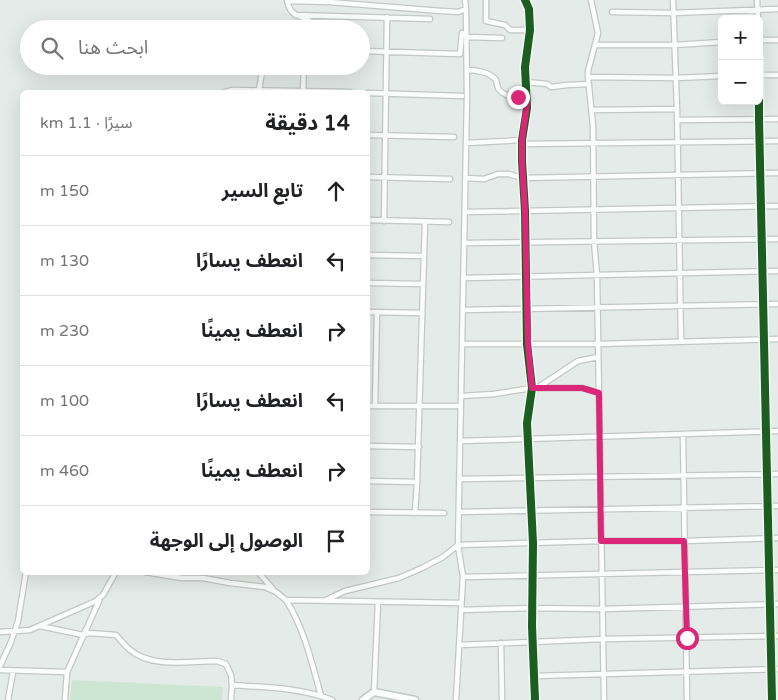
<!DOCTYPE html>
<html lang="ar">
<meta charset="utf-8">
<style>
:root{--surface:#fff;--page:#f2f2f2;--text:#202124;--muted:#757577;--line:#e0e0e0}
body{margin:0;font-family:"Varela Round","Noto Sans Arabic",sans-serif;background:var(--page);color:var(--text);direction:rtl}
.controls{position:absolute;right:15px;top:15px;display:grid;overflow:hidden;border-radius:8px;box-shadow:0 5px 20px #0002}
.controls button{width:45px;height:45px;display:grid;place-items:center;padding:0;border:0;border-bottom:1px solid var(--line);background:var(--surface);color:var(--text);font:25px sans-serif}
.stop{position:absolute;width:15px;height:15px;margin:-11px;border:4px solid #db2777;border-radius:50%;background:#fff}
.stop.end{background:#db2777;border-color:#fff;box-shadow:0 1px 5px #0008}
.list{margin:0;padding:0;list-style:none}
h2{display:flex;justify-content:space-between;align-items:center;height:65px;margin:0;padding:0 20px;font-size:21px}
h2 small{font-size:16px;font-weight:400;color:var(--muted)}
.list li{display:grid;grid-template-columns:32px 1fr auto;gap:15px;align-items:center;box-sizing:border-box;height:70px;padding:0 20px;border-top:1px solid var(--line)}
.list b{display:block;font-size:19px;white-space:nowrap}
.list em{font-size:16px;font-style:normal;color:var(--muted)}
.icon{flex:none;width:28px;height:28px;fill:none;stroke:currentColor;stroke-width:2;stroke-linecap:round;stroke-linejoin:round}
.map{position:relative;flex:none;width:778px;height:700px;overflow:hidden;direction:ltr}
.search{position:absolute;background:var(--surface);box-shadow:0 5px 20px #0002;left:20px;top:20px;width:350px;height:55px;display:flex;align-items:center;gap:12px;box-sizing:border-box;padding:0 18px;border-radius:28px;color:var(--muted);font-size:19px}
.panel{position:absolute;background:var(--surface);box-shadow:0 5px 20px #0002;left:20px;top:90px;width:350px;height:485px;border-radius:8px;direction:rtl}
.map>svg:first-child{display:block}
.green{fill:#cde6d3}
.lines{fill:none;stroke-linecap:round;stroke-linejoin:round}
.street-casing{stroke:#c2c8c5;stroke-width:7}
.secondary-casing{stroke:#c0c9c5;stroke-width:9}
.street{stroke:#fbfcfc;stroke-width:4.5}
.secondary{stroke:#fbfcfc;stroke-width:6}
.cycleway-casing{stroke:#f3faf6;stroke-width:11}
.cycleway{stroke:#1b5e20;stroke-width:8}
.route{stroke:#db2777;stroke-width:6}
</style>
<div class="map">
<svg width="778" height="700" viewBox="0 0 778 700">
<rect width="100%" height="100%" fill="#e5ebe8"/>
<!-- green -->
<path class="green" d="M72 680 223 687 222 700H70Z"/>
<g class="lines">
<!-- street casing -->
<g class="street-casing">
<path id="street" d="M287 0C290 16 298 15 310 21V29
M486 0V21L505 25 510 30H530
M525 0 529 9 530 30 525 67 527 108 522 140V161L525 211 527 344 532 388 527 423 533 543 532 626 535 700
M591 0 598 33 588 71V77L593 126 594 241 597 275 604 700
M673 0 677 109 681 341
M757 0 758 19
M287 1 329 2 441 11 458 12 466 9
M612 12 672 13 778 9
M295 15 430 19
M467 37 502 38
M759 40H778
M595 45H674L722 42
M361 51 460 54 462 33
M759 58V119L772 700
M467 70C476 70 490 72 496 80 497 83 497 86 498 88 502 96 519 99 527 99
M759 75H778
M588 77 675 78 722 76
M526 82 547 84 551 87 567 85 589 84
M259 90 263 66
M225 92 233 90 350 92
M303 92 304 66
M368 93 462 96
M592 110 677 109
M677 120 778 119
M368 135 454 137
M466 143 522 140
M522 144 778 141
M368 177 450 179
M466 178 484 179 498 174H509L522 178 778 173
M465 212 778 206
M368 220 449 222
M384 221 387 17
M464 243 778 239
M368 255 424 256
M464 278 778 271
M368 283 423 284
M463 310 778 304
M368 312 422 313
M462 344H598L778 339
M537 388 578 361 598 357
M461 396 494 394 532 388H582L599 393
M368 406H461
M375 406 377 312
M683 435 687 700
M460 441 778 431
M368 446 419 447
M460 479 778 474
M368 481 417 482
M368 512 444 513
M459 512 778 506
M415 513 417 482 425 222
M145 572 182 578H203L230 583 265 587 276 592 286 600 461 603
M258 572 273 589
M463 577 778 570
M286 600C304 628 312 663 321 696
M326 600 345 591 399 578 422 568 443 557 458 545 601 541H684L778 538
M461 610 532 608 603 609 778 604
M40 626 83 635 89 633 116 635C120 639 124 645 129 649 152 669 189 661 217 661L226 664 231 675 232 685C263 687 303 688 332 700
M0 632 30 630 96 601 103 595 116 572
M501 643 502 700
M459 645 604 639 778 636
M0 666 11 642 18 621 26 572
M0 670 67 672
M534 676 778 669
M374 692 378 602
M8 700 13 672
M65 700 67 672 99 601
M231 700 232 685
M456 700 463 577 458 545 467 96 466 9 465 0"/>
</g>
<!-- secondary casing -->
<g class="secondary-casing">
<path id="secondary" d="M363 700 374 692 415 700"/>
</g>
<!-- street -->
<use href="#street" class="street"/>
<!-- secondary -->
<use href="#secondary" class="secondary"/>
<!-- cycleway casing -->
<g class="cycleway-casing">
<path id="cycleway" d="M525 0 529 9 530 30 525 67 527 108 522 140V161L525 211 527 344 532 388 527 423 533 543 532 626 535 700
M759 58V119L772 700"/>
</g>
<!-- cycleway -->
<use href="#cycleway" class="cycleway"/>
</g>
<g class="lines">
<!-- route -->
<path class="route" d="M518 97 521 99H526L527 104 522 140V162L525 211 528 344 532 388H582L599 393 601 541H684L687 638"/>
</g>
</svg>
<div class="controls">
<button>+</button>
<button>−</button>
</div>
<div class="stop" style="left:687px;top:638px"></div>
<div class="stop end" style="left:518px;top:97px"></div>
<div class="search"><svg class="icon" aria-label="search" viewBox="0 0 24 24"><circle cx="10" cy="10" r="6"/><path d="M15 15l6 6"/></svg>ابحث هنا</div>
<section class="panel">
<h2>14 دقيقة<small>سيرًا · 1.1 km</small></h2>
<ul class="list">
<li><svg class="icon" aria-label="ahead" viewBox="0 0 24 24"><path d="M12 20V5M6 11l6-6 6 6"/></svg><div><b>تابع السير</b></div><em>150 m</em></li>
<li><svg class="icon" aria-label="left" viewBox="0 0 24 24"><path d="M17 20v-9H6M10 6l-5 5 5 5"/></svg><div><b>انعطف يسارًا</b></div><em>130 m</em></li>
<li><svg class="icon" aria-label="right" viewBox="0 0 24 24"><path d="M7 20v-9h11M14 6l5 5-5 5"/></svg><div><b>انعطف يمينًا</b></div><em>230 m</em></li>
<li><svg class="icon" aria-label="left" viewBox="0 0 24 24"><path d="M17 20v-9H6M10 6l-5 5 5 5"/></svg><div><b>انعطف يسارًا</b></div><em>100 m</em></li>
<li><svg class="icon" aria-label="right" viewBox="0 0 24 24"><path d="M7 20v-9h11M14 6l5 5-5 5"/></svg><div><b>انعطف يمينًا</b></div><em>460 m</em></li>
<li><svg class="icon" aria-label="arrive" viewBox="0 0 24 24"><path d="M6 21V4h12l-3 4 3 4H6"/></svg><div><b>الوصول إلى الوجهة</b></div></li>
</ul>
</section>
</div>
